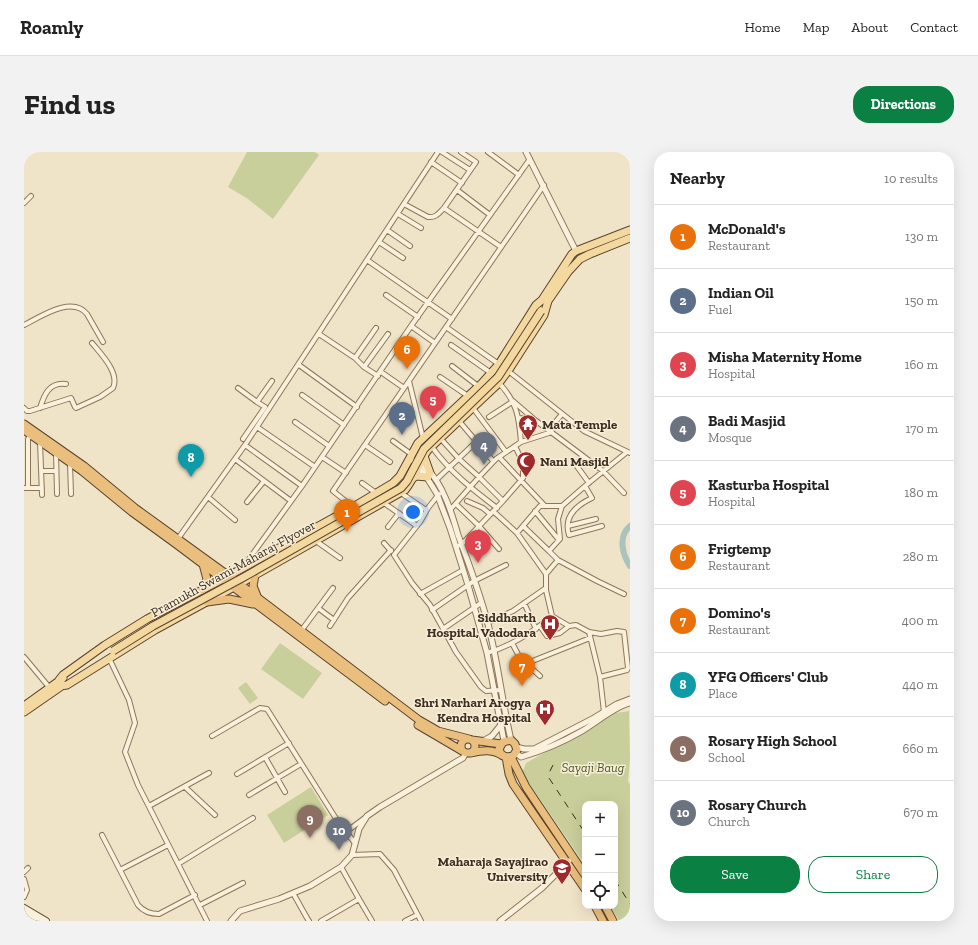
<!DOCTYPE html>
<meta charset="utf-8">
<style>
:root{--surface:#fff;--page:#f2f2f2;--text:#222;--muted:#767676;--line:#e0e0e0;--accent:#0b8043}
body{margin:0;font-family:"Zilla Slab",serif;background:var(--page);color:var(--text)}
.controls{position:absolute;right:12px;bottom:12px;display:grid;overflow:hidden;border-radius:8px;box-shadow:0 4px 16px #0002}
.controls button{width:36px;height:36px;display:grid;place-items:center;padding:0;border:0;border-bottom:1px solid var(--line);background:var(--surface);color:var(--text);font:20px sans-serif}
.you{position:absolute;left:389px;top:360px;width:14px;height:14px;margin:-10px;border:3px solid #fff;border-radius:50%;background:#1a73e8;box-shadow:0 0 0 6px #1a73e833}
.badge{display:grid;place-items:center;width:26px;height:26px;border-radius:50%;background:var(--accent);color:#fff;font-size:13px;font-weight:700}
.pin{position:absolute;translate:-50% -33px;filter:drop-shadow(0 1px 2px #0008)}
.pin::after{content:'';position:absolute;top:21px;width:14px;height:12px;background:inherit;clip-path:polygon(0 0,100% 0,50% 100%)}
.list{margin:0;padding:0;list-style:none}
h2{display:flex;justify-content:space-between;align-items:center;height:52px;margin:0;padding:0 16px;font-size:17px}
h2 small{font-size:13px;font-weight:400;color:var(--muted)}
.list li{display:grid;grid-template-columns:26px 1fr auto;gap:12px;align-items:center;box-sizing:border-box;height:64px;padding:0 16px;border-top:1px solid var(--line)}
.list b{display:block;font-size:15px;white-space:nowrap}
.list p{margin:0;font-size:13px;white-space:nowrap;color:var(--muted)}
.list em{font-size:13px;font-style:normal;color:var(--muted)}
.actions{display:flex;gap:8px;padding:12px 16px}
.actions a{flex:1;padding:9px 0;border:1px solid var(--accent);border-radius:16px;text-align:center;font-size:14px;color:var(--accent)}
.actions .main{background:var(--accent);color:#fff}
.icon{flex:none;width:22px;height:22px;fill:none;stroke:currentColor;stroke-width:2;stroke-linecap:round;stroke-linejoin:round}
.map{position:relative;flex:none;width:606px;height:769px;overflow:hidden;border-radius:16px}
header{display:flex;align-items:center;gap:24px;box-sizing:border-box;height:56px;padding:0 20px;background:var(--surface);border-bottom:1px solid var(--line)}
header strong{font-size:19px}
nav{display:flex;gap:22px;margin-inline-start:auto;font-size:14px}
.intro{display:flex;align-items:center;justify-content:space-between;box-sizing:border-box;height:96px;padding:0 24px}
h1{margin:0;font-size:28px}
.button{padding:10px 18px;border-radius:16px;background:var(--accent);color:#fff;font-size:14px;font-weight:700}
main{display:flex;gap:24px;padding:0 24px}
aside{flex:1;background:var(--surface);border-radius:16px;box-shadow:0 4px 16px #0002}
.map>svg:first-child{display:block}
.green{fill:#c9cf9b}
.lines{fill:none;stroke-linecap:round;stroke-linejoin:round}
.river{stroke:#a9c4bc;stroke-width:6}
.minor-casing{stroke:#8d765c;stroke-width:6}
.tertiary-casing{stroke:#8d765c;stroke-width:7}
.secondary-casing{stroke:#6f573f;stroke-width:8}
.primary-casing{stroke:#5b4430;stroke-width:9}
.trunk-casing{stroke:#5b4430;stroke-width:9}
.minor{stroke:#faf1dc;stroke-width:4}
.tertiary{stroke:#faf1dc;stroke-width:5}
.secondary{stroke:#faf1dc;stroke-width:6}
.primary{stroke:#f3d9a0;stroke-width:7}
.trunk{stroke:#eabe7c;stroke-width:7}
.rail{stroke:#3d2e20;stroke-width:1;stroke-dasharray:7 7;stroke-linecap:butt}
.primary-bridge-casing{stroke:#5b4430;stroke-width:9;stroke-linecap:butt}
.primary-bridge{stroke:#f3d9a0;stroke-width:7}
.labels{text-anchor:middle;stroke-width:3;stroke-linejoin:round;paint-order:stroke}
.poi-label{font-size:13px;font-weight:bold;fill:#3d2e20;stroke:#f7eed8;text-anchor:end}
.street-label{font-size:13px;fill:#3d2e20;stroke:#f7eed8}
.park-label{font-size:13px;font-style:italic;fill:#4d5a26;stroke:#f7eed8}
</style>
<header>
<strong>Roamly</strong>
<nav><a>Home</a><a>Map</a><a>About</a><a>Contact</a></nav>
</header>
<div class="intro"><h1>Find us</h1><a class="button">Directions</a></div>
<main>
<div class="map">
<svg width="606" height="769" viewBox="0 0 606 769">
<rect width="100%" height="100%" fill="#f0e4c8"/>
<!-- green -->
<path class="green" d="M223 0H291L295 3 249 67 224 47 204 35Z
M256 491 298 521 279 547 237 517Z
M222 530 234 546 226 552 214 536Z
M605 559 606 607 604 629 606 633V769H595L586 754H591V652H561V713L498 621 502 611 592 561Z
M287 635 304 663 260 691 243 663Z"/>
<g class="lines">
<!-- river -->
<path class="river" d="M606 374C594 384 598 402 606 414"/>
<!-- minor casing -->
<g class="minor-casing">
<path id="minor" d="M418 0 446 18
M437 0 452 10 420 56 477 95
M464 0 495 23
M407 10 438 31
M433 38 466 63
M0 51 7 44
M380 52 404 65C412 66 415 61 420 56
M374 62 397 76
M363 78 386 94
M355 90 379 106
M343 108 428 167
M362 143 394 165
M0 173C16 165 48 143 63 162L79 190
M387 174 411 191
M422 175 476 213
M295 182 331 206 340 215 354 224
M427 193 467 221
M331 206 352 176
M275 213 333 255
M428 214 454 234
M340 215 364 182
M483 218 560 279 606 301
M357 220 380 236
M416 225 444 244
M385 229 399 286
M475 231C493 250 495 265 497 290
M214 236 233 250 248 229
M278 243 320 273
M489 249 511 268
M0 256 3 259H6L47 246 51 255 52 256 76 245 89 236C96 221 77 202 68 191
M16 256C20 243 25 230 42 232
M449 256 482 300
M465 265 488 250
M495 266 511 268 579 319 600 341
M435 269 469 309
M271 270 305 294
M233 275 291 315
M525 278 538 262
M219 287 241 255 233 250
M417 287 435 307 455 325 472 307 497 290 528 280
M369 289 387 302
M16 290 18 343
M221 293 278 334
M341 293 366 310
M408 295C426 320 448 337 473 356
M32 300 33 342
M559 304 552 313 565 331
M298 305 322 321
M475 305 521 354
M211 307 267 349
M46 311 47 342
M17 319H32
M412 328 452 290
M338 331 352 341
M561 334 603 300
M4 335V287L7 283
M0 336H18
M377 341 402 358
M415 342 404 356 396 370 370 403 388 431 406 453 432 500 457 535 462 539 477 538
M184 345 211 368
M443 349 459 356 466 362
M479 349 499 326V311L491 294
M223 350 240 329
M360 351 393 374
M432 352 455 374 475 397
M329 355 309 339 520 33
M426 358 455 325 479 349 438 392 432 395
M469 359 493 381
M511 359 535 388
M499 374 525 399
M544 374 572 367
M364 375 375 361
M153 388 221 293 414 0
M292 389 316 406
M360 391 367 399
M534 408 573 429 600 442
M220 414 278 334 387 174 506 7
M522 422 493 381 516 354H538
M396 442 439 418
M500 451 512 477
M294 456 310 468
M408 458 450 429 482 413
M528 464 545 474
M463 471 489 459 522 436
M306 474 324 446 367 398
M516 474 523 484 536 481 545 474 552 473 565 480 577 482 593 479 600 480 604 516 603 518 576 525
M419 477 457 451
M277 479 309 436
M565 480 576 525 580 560
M488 491 496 506 516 524
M463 501C487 494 509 480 528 464L522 438V422L534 408 525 399 536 387 534 367 538 354 561 334 568 346C553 353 539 364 545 383L578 374
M0 505 25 535
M85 506 105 548 111 571 101 600 114 633 183 769
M501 512 566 486
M188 584 236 556 243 557 311 665 322 680
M241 605 261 640
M213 622 265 591
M161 635 191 663
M225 643 277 612
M125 654 185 621
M78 683 114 753C119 759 126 762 135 762L171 743
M331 691 322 680 342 665
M328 703 356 702 370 718 397 769
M154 712 229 666
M96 718 144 693
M0 720 4 716
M0 727 3 738 0 745
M269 741 283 766 285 769
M335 747 348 769
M176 753 219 731
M297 769 335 747 317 715
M381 769 393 763"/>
</g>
<!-- tertiary casing -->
<g class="tertiary-casing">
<path id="tertiary" d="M502 0 552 99
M385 307C391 310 399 313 403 317 419 332 428 362 434 383 445 412 456 442 464 472 474 510 478 550 487 588
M392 315 400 321 413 342 426 376 444 433 463 501 480 589
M459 589 468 584 476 574
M492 595 500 597H510L570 566 593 552 606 547
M492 601 497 605C518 599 539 590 558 579 572 571 591 554 606 551
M207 769 216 759 255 747 286 734 317 715 328 703 335 677 343 664 356 655 432 610 439 606 442 601
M476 769 518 736 545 709"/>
</g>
<!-- secondary casing -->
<g class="secondary-casing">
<path id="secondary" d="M0 756 22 769
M0 761 14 769"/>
</g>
<!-- primary casing -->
<g class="primary-casing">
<path id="primary" d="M400 304 406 321
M388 327 392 324 404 325
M35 528 39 523 81 493 123 467 199 427 329 355 369 331 376 324 394 291 458 231 475 212 512 153 518 148 548 102 552 99 606 78
M36 534 43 533 131 478 210 435 381 338C391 326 395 310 404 298L475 231 484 219 520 163 524 149 544 120 556 107 566 102 606 86
M0 554 39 526
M0 560 39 533"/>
</g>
<!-- trunk casing -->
<g class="trunk-casing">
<path id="trunk" d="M0 272 60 314 111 356 205 424 395 568 414 579 445 587
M0 278 58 319 108 360 152 392 361 549
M231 423 229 434 233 444
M178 438 183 427 179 412
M183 450 205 447 229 452
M394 573 440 600
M437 594a7 7 0 1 1 14 0a7 7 0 1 1-14 0Z
M448 588 477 592
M447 601C459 598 469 597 479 604
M482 605 489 604 493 598 491 592 487 588 479 590 475 597 477 602 482 605 485 622 489 632 561 737
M487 605 502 635 561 723
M571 754 579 769
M581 754 589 769"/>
</g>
<!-- minor -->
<use href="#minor" class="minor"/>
<!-- tertiary -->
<use href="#tertiary" class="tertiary"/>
<!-- secondary -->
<use href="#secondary" class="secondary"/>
<!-- primary -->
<use href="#primary" class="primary"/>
<!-- trunk -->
<use href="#trunk" class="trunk"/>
<!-- rail -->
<path class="rail" d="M529 613 526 619 525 626 561 681
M591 728 606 752"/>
<!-- primary-bridge casing -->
<g class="primary-bridge-casing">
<path id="primary-bridge" d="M89 499 129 474 220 425 377 336 383 329 400 297 474 225 517 159"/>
</g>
<!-- primary-bridge -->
<use href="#primary-bridge" class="primary-bridge"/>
</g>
<!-- icons -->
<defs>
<g id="temple-pin" transform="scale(1)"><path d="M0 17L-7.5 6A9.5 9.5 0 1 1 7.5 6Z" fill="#9e2a2b" stroke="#f7eed8"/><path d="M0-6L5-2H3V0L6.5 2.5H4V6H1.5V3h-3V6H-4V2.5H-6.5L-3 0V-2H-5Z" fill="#fff"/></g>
<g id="mosque-pin" transform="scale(1)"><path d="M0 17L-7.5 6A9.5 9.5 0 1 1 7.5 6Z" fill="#9e2a2b" stroke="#f7eed8"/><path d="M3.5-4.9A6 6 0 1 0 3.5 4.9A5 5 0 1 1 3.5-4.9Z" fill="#fff"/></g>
<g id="hospital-pin" transform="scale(1)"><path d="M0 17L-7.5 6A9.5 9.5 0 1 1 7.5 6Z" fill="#9e2a2b" stroke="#f7eed8"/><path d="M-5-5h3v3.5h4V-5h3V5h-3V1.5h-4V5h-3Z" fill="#fff"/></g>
<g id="university-pin" transform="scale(1)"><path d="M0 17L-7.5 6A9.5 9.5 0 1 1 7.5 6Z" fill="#9e2a2b" stroke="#f7eed8"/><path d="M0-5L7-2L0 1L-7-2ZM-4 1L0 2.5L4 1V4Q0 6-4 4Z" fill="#fff"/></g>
</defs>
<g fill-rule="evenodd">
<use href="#temple-pin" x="504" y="272"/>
<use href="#mosque-pin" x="502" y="309"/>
<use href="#hospital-pin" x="526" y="472"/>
<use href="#hospital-pin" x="521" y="557"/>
<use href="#university-pin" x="538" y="716"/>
</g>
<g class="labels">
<!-- poi labels -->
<g class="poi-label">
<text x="518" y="277" text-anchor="start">Mata Temple</text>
<text x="516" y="314" text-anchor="start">Nani Masjid</text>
<text x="512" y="470">Siddharth<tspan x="512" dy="15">Hospital, Vadodara</tspan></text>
<text x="507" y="555">Shri Narhari Arogya<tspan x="507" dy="15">Kendra Hospital</tspan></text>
<text x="524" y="714">Maharaja Sayajirao<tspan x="524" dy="15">University</tspan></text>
</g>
<!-- street labels -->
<g class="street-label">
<text transform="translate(209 416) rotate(-29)" y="5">Pramukh Swami Maharaj Flyover</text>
</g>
<!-- park labels -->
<g class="park-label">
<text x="569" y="620">Sayaji Baug</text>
</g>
</g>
</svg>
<div class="controls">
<button>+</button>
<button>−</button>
<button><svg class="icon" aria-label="locate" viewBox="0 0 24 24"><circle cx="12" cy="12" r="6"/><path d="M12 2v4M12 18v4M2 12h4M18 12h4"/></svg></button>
</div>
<div class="you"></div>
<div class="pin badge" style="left:323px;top:380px;background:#e8710a">1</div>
<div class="pin badge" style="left:378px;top:283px;background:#5c6f8a">2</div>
<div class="pin badge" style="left:454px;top:411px;background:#e0444e">3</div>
<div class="pin badge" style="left:460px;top:313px;background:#6b7280">4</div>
<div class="pin badge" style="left:409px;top:267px;background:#e0444e">5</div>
<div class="pin badge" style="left:383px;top:217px;background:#e8710a">6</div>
<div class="pin badge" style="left:498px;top:534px;background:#e8710a">7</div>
<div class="pin badge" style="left:167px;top:325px;background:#0f9aa8">8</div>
<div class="pin badge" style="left:286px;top:686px;background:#8d6e63">9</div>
<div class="pin badge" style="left:315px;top:698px;background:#6b7280">10</div>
</div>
<aside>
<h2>Nearby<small>10 results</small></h2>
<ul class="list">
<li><span class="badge" style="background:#e8710a">1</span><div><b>McDonald's</b><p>Restaurant</p></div><em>130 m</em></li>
<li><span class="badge" style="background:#5c6f8a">2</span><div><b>Indian Oil</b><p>Fuel</p></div><em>150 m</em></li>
<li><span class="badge" style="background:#e0444e">3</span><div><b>Misha Maternity Home</b><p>Hospital</p></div><em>160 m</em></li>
<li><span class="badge" style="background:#6b7280">4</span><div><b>Badi Masjid</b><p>Mosque</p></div><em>170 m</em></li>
<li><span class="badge" style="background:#e0444e">5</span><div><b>Kasturba Hospital</b><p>Hospital</p></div><em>180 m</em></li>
<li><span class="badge" style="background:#e8710a">6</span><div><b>Frigtemp</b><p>Restaurant</p></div><em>280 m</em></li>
<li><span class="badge" style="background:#e8710a">7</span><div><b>Domino's</b><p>Restaurant</p></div><em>400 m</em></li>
<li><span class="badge" style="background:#0f9aa8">8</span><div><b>YFG Officers' Club</b><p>Place</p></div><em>440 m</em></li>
<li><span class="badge" style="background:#8d6e63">9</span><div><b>Rosary High School</b><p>School</p></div><em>660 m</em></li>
<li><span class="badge" style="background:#6b7280">10</span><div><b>Rosary Church</b><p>Church</p></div><em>670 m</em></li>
</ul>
<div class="actions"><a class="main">Save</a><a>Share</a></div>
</aside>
</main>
